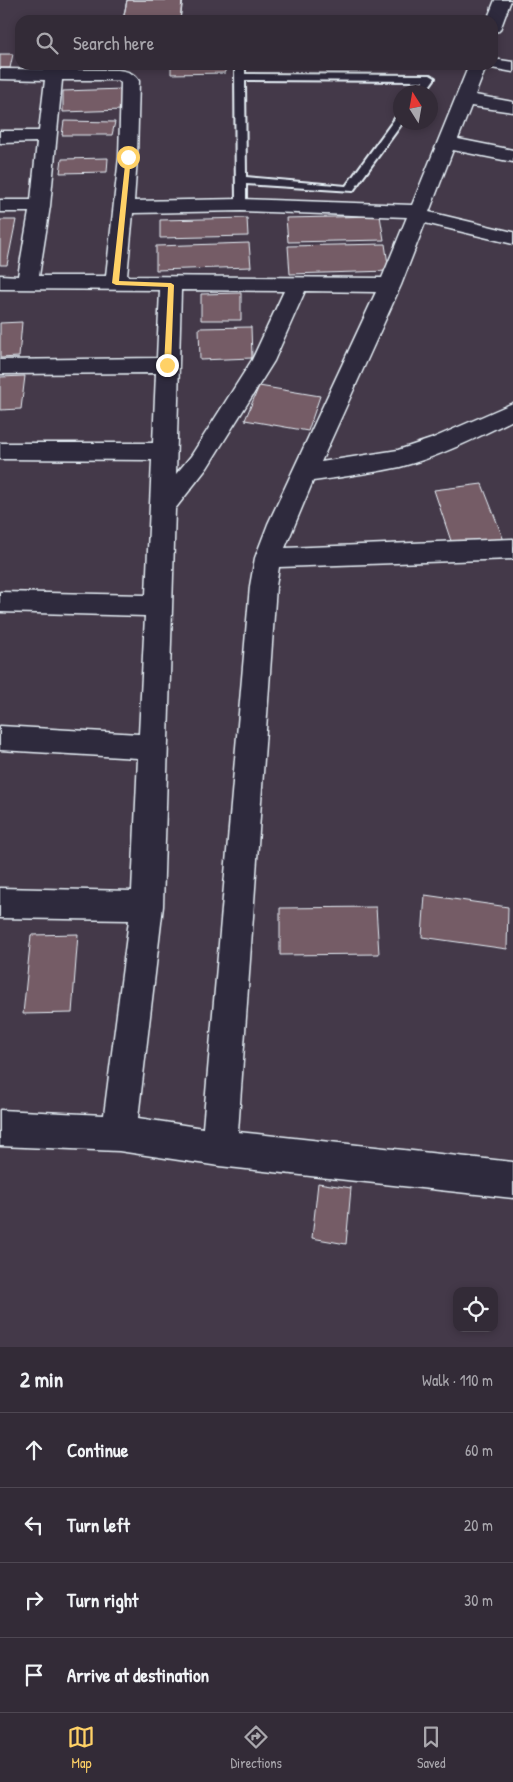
<!DOCTYPE html>
<meta charset="utf-8">
<style>
:root{--surface:#332b37;--page:#3b333f;--text:#f1f3f6;--muted:#a9a7ad;--line:#4e4752;--accent:#ffd166}
body{margin:0;font-family:"Patrick Hand",sans-serif;background:var(--page);color:var(--text)}
.controls{position:absolute;right:15px;bottom:15px;display:grid;overflow:hidden;border-radius:10px;box-shadow:0 2px 8px #0003}
.controls button{width:45px;height:45px;display:grid;place-items:center;padding:0;border:0;border-bottom:1px solid var(--line);background:var(--surface);color:var(--text);font:25px sans-serif}
.compass{position:absolute;left:393px;top:85px;width:45px;height:45px;border-radius:50%;background:var(--surface);box-shadow:0 2px 8px #0003;rotate:349deg}
.stop{position:absolute;width:15px;height:15px;margin:-11px;border:4px solid #ffd166;border-radius:50%;background:#fff}
.stop.end{background:#ffd166;border-color:#fff;box-shadow:0 1px 5px #0008}
.list{margin:0;padding:0;list-style:none}
h2{display:flex;justify-content:space-between;align-items:center;height:65px;margin:0;padding:0 20px;font-size:21px}
h2 small{font-size:16px;font-weight:400;color:var(--muted)}
.list li{display:grid;grid-template-columns:32px 1fr auto;gap:15px;align-items:center;box-sizing:border-box;height:75px;padding:0 20px;border-top:1px solid var(--line)}
.list b{display:block;font-size:19px;white-space:nowrap}
.list em{font-size:16px;font-style:normal;color:var(--muted)}
.icon{flex:none;width:28px;height:28px;fill:none;stroke:currentColor;stroke-width:2;stroke-linecap:round;stroke-linejoin:round}
.map{position:relative;flex:none;width:513px;height:1347px;overflow:hidden}
.search{position:absolute;background:var(--surface);box-shadow:0 2px 8px #0003;left:15px;right:15px;top:15px;height:55px;display:flex;align-items:center;gap:12px;box-sizing:border-box;padding:0 18px;border-radius:15px;color:var(--muted);font-size:19px}
.sheet{height:365px;background:var(--surface)}
nav{display:flex;justify-content:space-around;align-items:center;box-sizing:border-box;height:70px;border-top:1px solid var(--line);background:var(--surface);font-size:14px;color:var(--muted)}
nav a{display:grid;justify-items:center;gap:2px}
nav .on{color:var(--accent)}
.map>svg:first-child{display:block}
.building{fill:#745c66;stroke:#e8f1f8}
.lines{fill:none;stroke-linecap:round;stroke-linejoin:round}
.lane-casing{stroke:#e8f1f8;stroke-width:4}
.street-casing{stroke:#e8f1f8;stroke-width:3}
.lane{fill:#2f2a3d;fill-rule:evenodd}
.street{fill:#2f2a3d;fill-rule:evenodd}
.route{fill:#ffd166}
</style>
<div class="map">
<svg width="513" height="1347" viewBox="0 0 513 1347">
<rect width="100%" height="100%" fill="#443949"/>
<filter id="ink" filterUnits="userSpaceOnUse"><feTurbulence type="fractalNoise" baseFrequency=".02" numOctaves="2"/><feDisplacementMap in="SourceGraphic" scale="10" xChannelSelector="R" yChannelSelector="G"/><feConvolveMatrix kernelMatrix="1 2 1 2 8 2 1 2 1" color-interpolation-filters="sRGB"/></filter>
<g filter="url(#ink)">
<!-- building -->
<path class="building" d="M127 0H183L180 20H123Z
M127 0H182L180 20H123Z
M0 54H13L10 68H0Z
M171 65H225V73L171 74Z
M123 89V110L63 112V91Z
M64 121 115 122 112 135H62Z
M108 158 107 172 60 173 62 159Z
M380 216 384 240 288 242 286 218Z
M247 218 248 236 160 238V220Z
M0 220H16L7 265H0Z
M249 243 251 267 156 270V246Z
M385 244 389 271 290 274 288 246Z
M241 293V320H201V294Z
M22 322 19 357 0 358V323Z
M251 327 252 358 200 360 199 328Z
M25 376 21 409 0 410V377Z
M259 386 320 396 308 431 245 420Z
M482 484 505 543 454 550 434 490Z
M425 895 508 907 507 949 422 937Z
M376 907 379 954 280 955V908Z
M78 934 72 1013 23 1014 31 935Z
M318 1183 351 1188 346 1244 312 1238Z"/>
<g class="lines">
<!-- lane casing -->
<g class="lane-casing">
<path id="lane" d="M235 65H245V74L430 75 435 78 425 92H415L423 81 245 80 246 177 346 186 396 117 400 116V122H403L353 191 246 184V205L241 208 236 205Z"/>
</g>
<!-- street casing -->
<g class="street-casing">
<path id="street" d="M495 0H511L501 27 499 31 493 32V20H487Z
M493 59 513 62V72L486 67 475 95 513 102V112L471 106 458 139 513 150V162L453 150 429 212 513 232V244L425 223 401 285 321 462 398 450 431 439 513 403V420C476 438 439 457 400 467 371 473 342 477 313 481L285 548 513 539V559L279 567 276 586 238 1132 513 1162V1198L219 1166 119 1151 0 1146V1110L104 1115 129 920 0 918V888L132 891 138 758 0 750V726L139 734 145 616 0 612V592L146 595 152 460 0 459V443H153L156 373 0 374V360L157 358 160 290 0 289V275L18 276 29 212H0V200H31L37 142 0 143V131H39L45 80 0 79V69L118 70C127 71 134 73 139 81L137 157 134 201 241 199 412 205 469 65H493ZM62 80H118L121 83 119 157 106 276H39L50 206ZM241 211 407 217 382 278 127 276 133 213ZM181 290 284 291 252 360 191 456 176 474ZM305 291 376 292 268 524 255 558 250 586 203 1128 138 1118 163 906 175 509 207 468 274 361Z"/>
</g>
<!-- lane -->
<use href="#lane" class="lane"/>
<!-- street -->
<use href="#street" class="street"/>
</g>
</g>
<!-- route -->
<path class="route" d="M126 156 131 157 119 281 171 283 174 285 171 365 167 367 164 365 168 287 116 285 112 283Z"/>
</svg>
<div class="controls">
<button><svg class="icon" aria-label="locate" viewBox="0 0 24 24"><circle cx="12" cy="12" r="6"/><path d="M12 2v4M12 18v4M2 12h4M18 12h4"/></svg></button>
</div>
<svg class="compass" viewBox="-18 -18 36 36"><path d="M0-13l5 13h-10z" fill="#e53935"/><path d="M0 13l5-13h-10z" fill="#a9a7ad"/></svg>
<div class="stop" style="left:128px;top:157px"></div>
<div class="stop end" style="left:167px;top:365px"></div>
<div class="search"><svg class="icon" aria-label="search" viewBox="0 0 24 24"><circle cx="10" cy="10" r="6"/><path d="M15 15l6 6"/></svg>Search here</div>
</div>
<section class="sheet">
<h2>2 min<small>Walk · 110 m</small></h2>
<ul class="list">
<li><svg class="icon" aria-label="ahead" viewBox="0 0 24 24"><path d="M12 20V5M6 11l6-6 6 6"/></svg><div><b>Continue</b></div><em>60 m</em></li>
<li><svg class="icon" aria-label="left" viewBox="0 0 24 24"><path d="M17 20v-9H6M10 6l-5 5 5 5"/></svg><div><b>Turn left</b></div><em>20 m</em></li>
<li><svg class="icon" aria-label="right" viewBox="0 0 24 24"><path d="M7 20v-9h11M14 6l5 5-5 5"/></svg><div><b>Turn right</b></div><em>30 m</em></li>
<li><svg class="icon" aria-label="arrive" viewBox="0 0 24 24"><path d="M6 21V4h12l-3 4 3 4H6"/></svg><div><b>Arrive at destination</b></div></li>
</ul>
</section>
<nav>
<a class="on"><svg class="icon" aria-label="map" viewBox="0 0 24 24"><path d="M3 6l6-2 6 2 6-2v14l-6 2-6-2-6 2zM9 4v14M15 6v14"/></svg>Map</a>
<a><svg class="icon" aria-label="directions" viewBox="0 0 24 24"><path d="M12 3l9 9-9 9-9-9zM9 14v-3h6M13 9l2 2-2 2"/></svg>Directions</a>
<a><svg class="icon" aria-label="saved" viewBox="0 0 24 24"><path d="M7 4h10v16l-5-4-5 4z"/></svg>Saved</a>
</nav>
